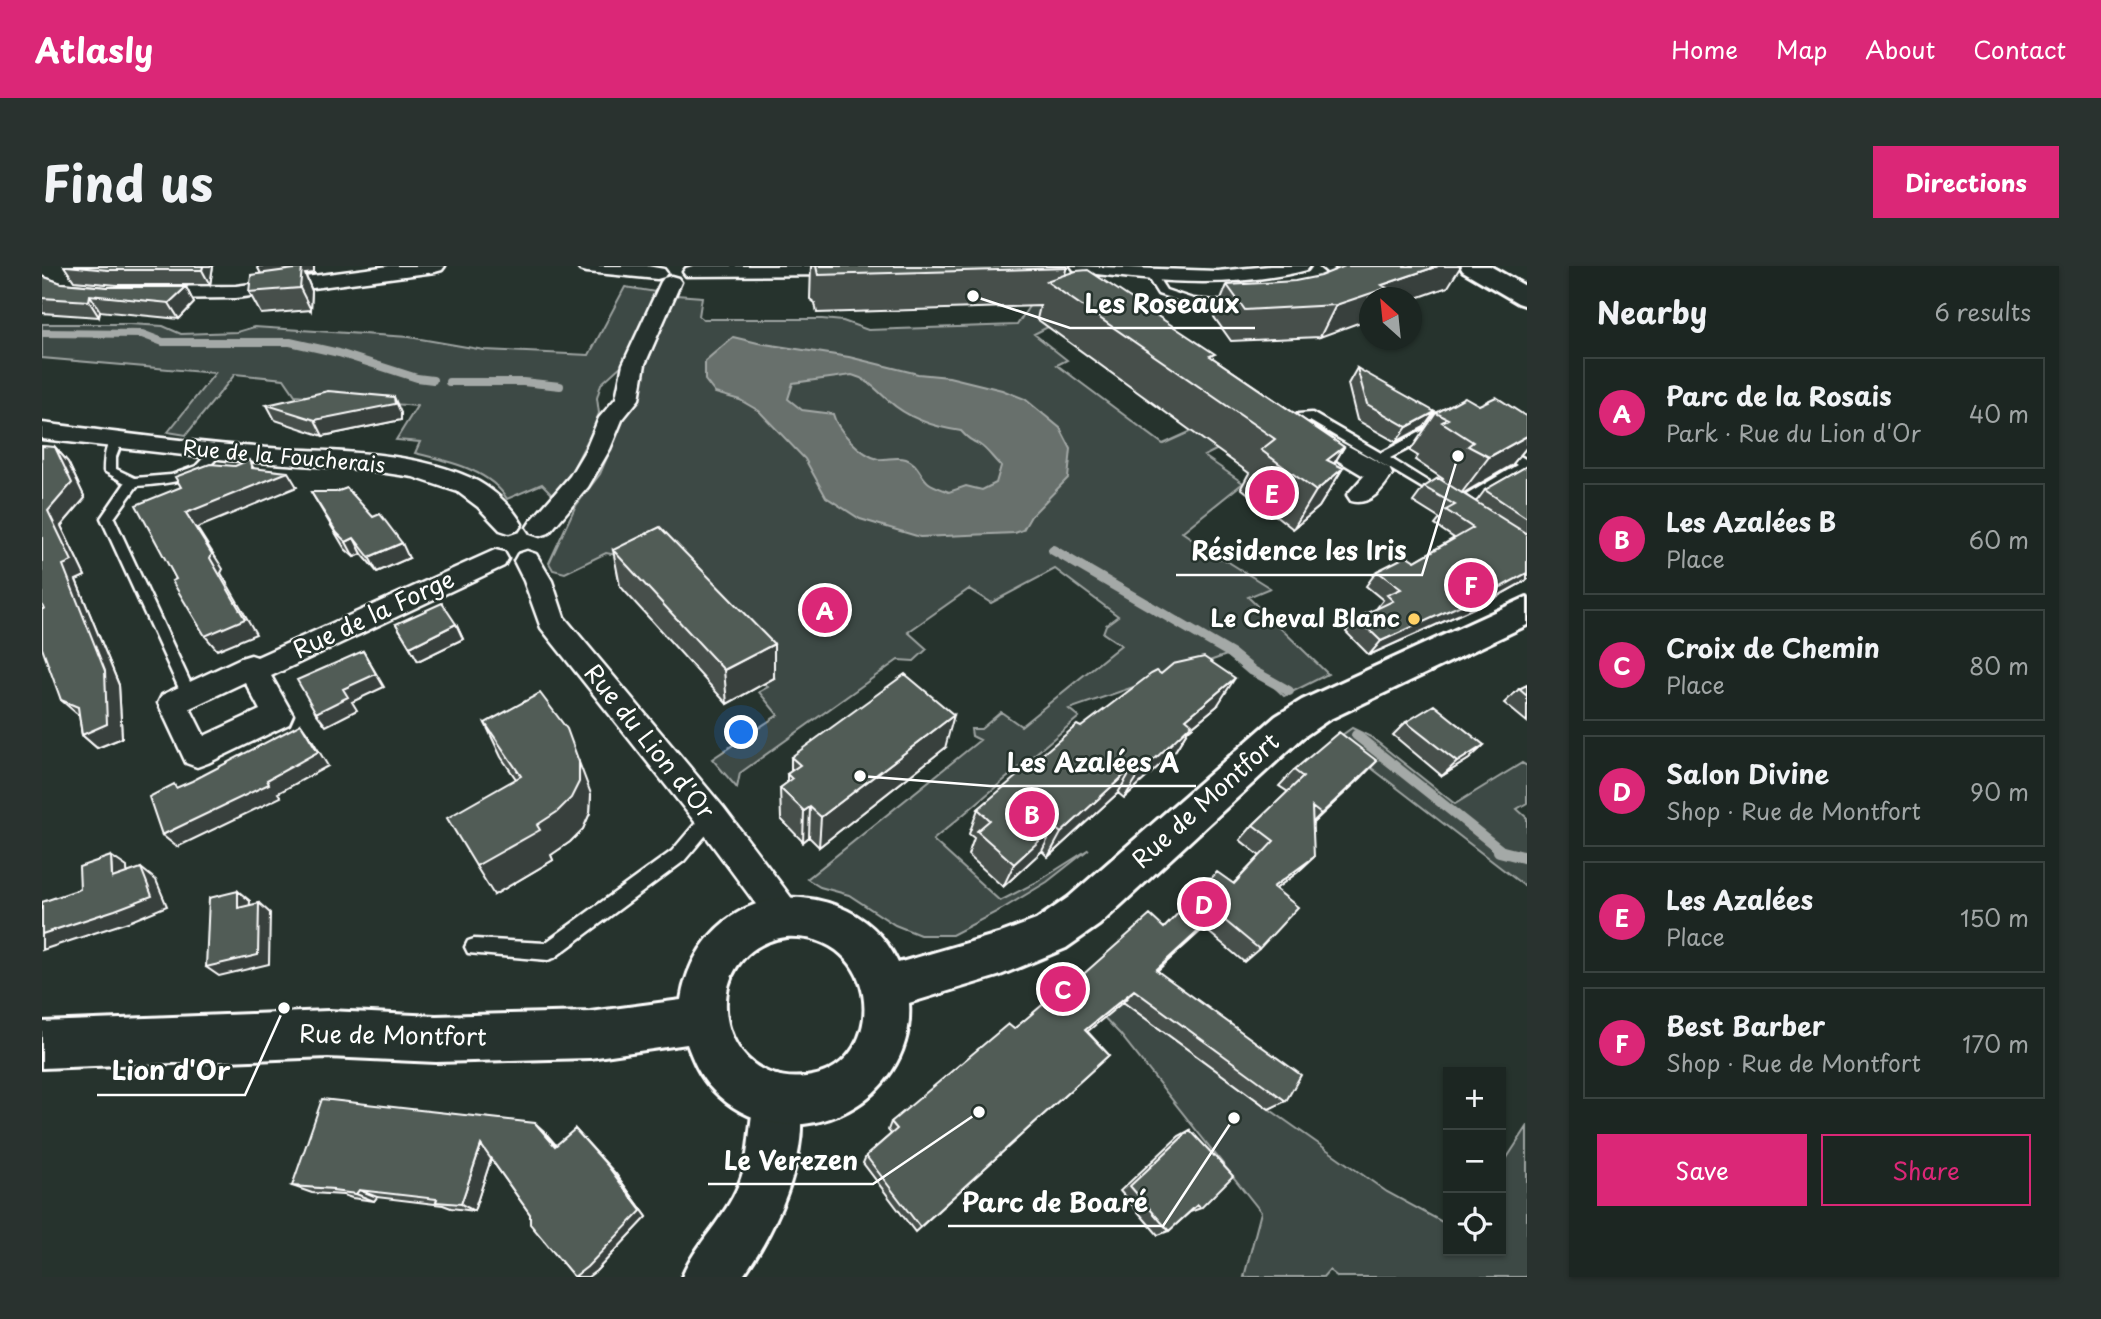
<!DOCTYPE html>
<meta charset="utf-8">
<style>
:root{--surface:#1c2622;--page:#29322f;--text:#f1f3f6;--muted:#a0a5a5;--line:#3a4340;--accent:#db2777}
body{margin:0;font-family:"Playpen Sans",sans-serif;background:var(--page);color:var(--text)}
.controls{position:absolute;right:21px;bottom:21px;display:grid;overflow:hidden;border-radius:0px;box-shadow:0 2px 5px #0004}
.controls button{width:63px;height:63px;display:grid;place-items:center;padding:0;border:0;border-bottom:2px solid var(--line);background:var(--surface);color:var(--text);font:35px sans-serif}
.compass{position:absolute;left:1317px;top:21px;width:63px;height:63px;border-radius:50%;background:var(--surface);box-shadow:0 2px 5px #0004;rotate:333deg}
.you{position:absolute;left:700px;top:467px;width:24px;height:24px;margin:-18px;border:5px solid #fff;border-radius:50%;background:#1a73e8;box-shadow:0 0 0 10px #1a73e833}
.badge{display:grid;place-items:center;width:46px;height:46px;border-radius:50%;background:var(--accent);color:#fff;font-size:23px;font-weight:700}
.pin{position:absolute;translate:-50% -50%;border:4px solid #fff;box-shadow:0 2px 7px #0006}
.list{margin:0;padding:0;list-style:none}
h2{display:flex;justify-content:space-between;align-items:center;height:91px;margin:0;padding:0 28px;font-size:30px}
h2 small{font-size:23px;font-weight:400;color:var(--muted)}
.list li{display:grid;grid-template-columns:46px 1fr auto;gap:21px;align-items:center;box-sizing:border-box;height:112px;margin:0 14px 14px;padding:0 14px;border:2px solid var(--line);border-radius:0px}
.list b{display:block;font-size:26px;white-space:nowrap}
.list p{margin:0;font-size:23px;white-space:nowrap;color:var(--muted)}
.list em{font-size:23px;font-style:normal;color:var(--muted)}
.actions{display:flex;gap:14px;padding:21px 28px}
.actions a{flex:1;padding:16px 0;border:2px solid var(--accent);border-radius:0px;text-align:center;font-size:24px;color:var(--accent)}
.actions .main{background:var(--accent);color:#fff}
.icon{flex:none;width:38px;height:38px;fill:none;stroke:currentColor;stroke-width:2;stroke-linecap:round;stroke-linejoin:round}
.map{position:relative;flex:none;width:1485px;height:1011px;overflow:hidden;border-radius:0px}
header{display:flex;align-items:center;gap:42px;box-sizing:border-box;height:98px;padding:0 35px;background:var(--accent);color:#fff}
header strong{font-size:33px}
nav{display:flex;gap:38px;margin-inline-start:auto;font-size:24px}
.intro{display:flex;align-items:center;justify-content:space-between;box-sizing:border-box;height:168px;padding:0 42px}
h1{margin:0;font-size:49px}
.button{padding:18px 32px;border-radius:0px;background:var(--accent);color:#fff;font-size:24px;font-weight:700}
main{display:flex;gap:42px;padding:0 42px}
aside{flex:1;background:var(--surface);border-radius:0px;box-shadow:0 2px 5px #0004}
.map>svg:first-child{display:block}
.green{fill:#3e4944;stroke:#9ea4a2;stroke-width:2}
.water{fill:#67706c;stroke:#a4a9a7;stroke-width:2;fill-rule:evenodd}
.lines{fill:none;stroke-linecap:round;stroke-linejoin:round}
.stream-far2{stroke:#a4a9a7;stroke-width:8}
.stream-far1{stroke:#a4a9a7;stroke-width:10}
.stream{stroke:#a4a9a7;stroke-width:12}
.service-casing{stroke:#fff;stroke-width:5}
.minor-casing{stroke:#fff;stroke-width:5}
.tertiary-casing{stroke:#fff;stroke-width:6}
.secondary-casing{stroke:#fff;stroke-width:6}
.service{fill:#26332d;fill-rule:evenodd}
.minor{fill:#26332d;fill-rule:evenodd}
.tertiary{fill:#26332d;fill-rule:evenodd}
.secondary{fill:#26332d;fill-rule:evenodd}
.wall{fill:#464f4b;stroke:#fff;stroke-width:2}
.shaded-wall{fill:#39403d;stroke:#fff;stroke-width:2}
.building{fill:#515c57;stroke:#fff;stroke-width:2}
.poi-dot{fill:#ffd166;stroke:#26332d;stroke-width:2.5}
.labels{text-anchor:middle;stroke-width:5;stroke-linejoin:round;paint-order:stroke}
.far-street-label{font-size:21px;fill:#fff;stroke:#26332d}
.street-label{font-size:24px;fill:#fff;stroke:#26332d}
.poi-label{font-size:24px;font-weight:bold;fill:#fff;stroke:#26332d;text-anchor:end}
.leader{fill:none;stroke:#fff;stroke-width:2.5}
.callout-dot{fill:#fff;stroke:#26332d;stroke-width:2.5}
.callout-label{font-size:26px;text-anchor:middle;font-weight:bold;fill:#fff;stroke:#26332d;stroke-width:5;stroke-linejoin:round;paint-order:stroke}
</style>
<header>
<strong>Atlasly</strong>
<nav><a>Home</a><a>Map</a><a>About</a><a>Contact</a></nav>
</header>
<div class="intro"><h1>Find us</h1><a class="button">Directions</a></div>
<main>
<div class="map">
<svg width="1485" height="1011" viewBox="0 0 1485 1011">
<rect width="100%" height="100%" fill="#26332d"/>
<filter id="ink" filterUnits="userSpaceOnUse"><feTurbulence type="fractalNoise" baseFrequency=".0143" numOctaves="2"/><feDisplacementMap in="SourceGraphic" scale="14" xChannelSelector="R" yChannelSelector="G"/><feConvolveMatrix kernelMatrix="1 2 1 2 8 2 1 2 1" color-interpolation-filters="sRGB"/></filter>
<g filter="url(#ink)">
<!-- green -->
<path class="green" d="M583 21 614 26 613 31 580 99 559 118 555 132 557 147 551 164 524 216 512 230 500 218 465 233C447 203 404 195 373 187L378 176 354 174 375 140 253 129 242 113 193 108 144 169 126 166 173 107 0 92V58H88L121 60 139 68 195 66 212 61 367 71 442 84 547 89Z
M995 28 1010 59 992 68 1025 94 1015 99 1121 178 1203 141 1228 157 1162 190 1201 217 1140 266 1156 277 1155 280 1176 293 1180 292 1228 322 1206 331 1286 408 1242 430 1214 404 1207 408 1185 389 1027 443 1037 451 891 574 958 635 995 616 1047 583 1005 616 960 643 910 669H878L853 659 807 629 778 621 765 613 938 474 930 470 929 463H939L959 446 979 460 1079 379 1061 367 1064 359 1076 350 1013 303 949 337 927 323 866 366 885 383 872 395 856 394 698 507 695 522 670 493 736 449 717 426 726 421 723 417 732 411 585 291 564 287 523 307 511 304 507 297 533 241 558 208 634 29 660 31 657 50 661 53H780L801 55 826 64 975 59Z
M1310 462 1329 471 1413 538 1480 497 1485 500V537L1475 543 1485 552V622L1293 474Z
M1050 703 1089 742 1227 843 1345 926 1406 959V985H1459V901L1485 861V1011H1296L1287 1004 1281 1011H1202L1219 946 1078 768 1030 718Z"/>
<!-- water -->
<path class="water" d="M691 71 716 77 807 91 876 108 907 111 960 124 983 133 1018 162 1029 183 1026 212 989 250 981 264 973 267 878 271 818 253 784 231 763 193 717 145 698 134 673 127 663 114V95ZM810 109C826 113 834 124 847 135 867 153 892 161 919 165 926 173 929 174 938 179 945 183 952 194 959 200L954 217 940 224 924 220 907 226C901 223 892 221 887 217 878 210 876 197 864 193 855 190 844 194 836 193 819 189 795 164 791 148L760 144 746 133 751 117Z"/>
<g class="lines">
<!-- stream-far2 -->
<path class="stream-far2" d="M0 67 100 68 121 76H248L297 87 375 112 391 114
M407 116H481L518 120"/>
<!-- stream-far1 -->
<path class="stream-far1" d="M1011 284 1190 388 1211 405 1247 425
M1314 469 1461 586"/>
<!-- stream -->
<path class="stream" d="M1457 585 1485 592"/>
<!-- service casing -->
<g class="service-casing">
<path id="service" d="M1278 0H1289L1305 14 1298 19H1290L1289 17 1293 13Z
M1105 7H1113L1124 24 1151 33 1197 37 1202 40 1197 43 1150 39 1116 28 1104 9Z
M1270 147 1339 187 1390 160H1398V166L1348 192 1409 230 1403 234 1399 233 1268 155 1242 157 1236 153 1242 149Z
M75 169 81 173 74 191V203L93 212 129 209 154 200 170 183H178L180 186C157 216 130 217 95 220L72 252 154 429 147 435 140 429 59 252 83 217 62 205C62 193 63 175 75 169Z
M1457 178 1485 194V204L1422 241H1414V235L1475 199 1453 185V179Z
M669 544 675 546 677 551 675 556 642 595 512 692 506 694 426 687 423 681 426 675 432 673 503 677 630 585 663 546Z"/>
</g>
<!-- minor casing -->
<g class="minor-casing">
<path id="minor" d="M347 0H403L400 4 393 6 194 32 106 33 99 31 96 27 99 23 106 21 194 20Z
M535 0H605L622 3 625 7 622 11 615 13 545 6 538 4Z
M651 0H818L820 3 817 7 810 9 644 10 641 6 644 2Z
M1029 0 1175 5 1228 0H1268L1265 4C1189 23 1115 16 1039 6L1032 4Z
M629 10 636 12 639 16 603 98 597 133 580 154 568 183 546 221 507 267 498 270 489 267 485 261 489 255 528 210 544 183 557 152 574 132 581 98 619 16 622 12Z
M0 157C71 166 142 176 213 181 284 187 362 182 429 212 449 221 469 239 480 258L476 264 467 267 458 264 436 241 416 226 371 211 317 203 186 194 0 173Z
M1263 157 1347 202 1350 208C1341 223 1328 240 1309 235L1305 229 1322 210 1255 170 1251 165 1255 160Z
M453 284 462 286 466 293 462 300 229 410 251 449 247 458 166 497 155 501 144 497 116 437 120 429 199 392 209 389 215 391ZM203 416 218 444 162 470 148 442Z
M485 285 494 288 510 315 522 351 681 541 754 638 759 649 754 660 742 665 730 660 657 561 499 362 482 315 472 295 476 288Z"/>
</g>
<!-- tertiary casing -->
<g class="tertiary-casing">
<path id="tertiary" d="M1418 0H1448L1485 21V40L1476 37 1421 5Z
M735 809 752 816C776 874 735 964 700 1011H640C654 977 683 953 697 918 711 884 705 849 718 816Z"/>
</g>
<!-- secondary casing -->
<g class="secondary-casing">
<path id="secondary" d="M1485 331V359L1286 454 1260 472 1057 659 1024 682 956 710 867 737C874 841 743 900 671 824 658 811 651 794 645 778L548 792 394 796 286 791 0 802V756L286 745 394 750 548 746 639 734C651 658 721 612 795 640 823 651 843 669 856 697L956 668 994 654 1027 631 1234 450 1260 434ZM744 671C840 666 847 795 770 810 672 828 650 685 744 671Z"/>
</g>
<!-- service -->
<use href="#service" class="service"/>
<!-- minor -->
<use href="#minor" class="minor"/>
<!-- tertiary -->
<use href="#tertiary" class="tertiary"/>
<!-- secondary -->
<use href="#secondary" class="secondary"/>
</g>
<!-- wall -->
<path class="wall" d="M22 0H171L168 19H75L32 15Z
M215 0H272V7L263 8 270 25 269 44 219 48 207 26 219 7Z
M769 0H1025L1023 8 1171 92 1302 181 1292 198 1301 202 1277 241 1251 263 1199 222 1207 207 995 53 998 40 775 47 773 37 768 33Z
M0 10 19 17 65 21H144L152 37 137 53 58 45 57 51 0 47Z
M1185 19 1406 21 1327 32 1278 71 1189 75 1172 51Z
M1315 102 1382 161 1354 176 1315 154 1306 118Z
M225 139 359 147V154L281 170 233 154Z
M1437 139 1485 151V181L1470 199 1421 227 1434 236 1443 224 1485 200V314L1445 336 1327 389 1304 366 1315 352 1334 343 1341 334 1324 320 1335 305 1373 295 1412 272 1393 259 1398 253 1371 236 1382 221 1400 214 1401 213 1373 194 1376 190 1368 185 1394 147Z
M13 181 26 196 43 232 19 260 43 310 34 314 77 419 80 472 55 482 40 469 37 449 34 447 19 434 2 343Z
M269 226 367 292 335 306 320 288 312 291 303 283Z
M571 284 732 412 685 438 578 320Z
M354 358H414L421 373 376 395Z
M1485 419V456L1462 437 1477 423Z
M1175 440 1146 464 1133 485 1082 532 1076 527 1006 591 1000 585 961 621 926 589 932 572 927 568 936 543 1039 461Z
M1364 456 1442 479 1427 493 1400 510 1351 469Z
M443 457 549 528 548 547 541 563 528 576 509 589 511 594 452 629 474 513 459 491Z
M903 482 777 581 767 571 761 576 739 553 738 522 745 517V508L749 506V491Z
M1335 495 1271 557 1256 606 1233 623 1217 683 1202 696 1162 662 1115 704 1244 835 1227 843 1081 736 1045 765 1067 789 873 966 821 897 824 890 849 868 846 864 849 856 1027 721 1191 618 1218 590 1198 574 1211 559 1246 526 1237 520 1252 504Z
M493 857 514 879 573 907 605 951 554 1005 488 948 449 893 432 945 409 942 401 939 335 931 332 935 310 932 301 929 270 927 250 920Z
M1148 864 1159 942 1148 946 1127 965 1116 969 1078 925 1137 870Z"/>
<!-- shaded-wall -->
<path class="shaded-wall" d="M161 0H171L168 19 160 4Z
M215 0H272V7L263 8 270 25 269 44 258 22 222 14Z
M1396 0H1419L1406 21 1369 34V32H1327V53L1278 71 1294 39 1340 19Z
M144 21 152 37 137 53 127 37Z
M48 29 58 45 57 51 47 35Z
M352 131 359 147V154L281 170 273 154Z
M1393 146 1382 161 1354 176 1365 161Z
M1485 170V181L1470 199 1418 229 1447 191Z
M13 181 26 196 43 232 19 260 43 310 34 314 77 419 80 472 55 482 40 469 21 299 6 245Z
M1302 181 1279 219 1285 194Z
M207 194 216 210 246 206 255 221 155 262 181 303 179 307 214 368 175 384 163 370 168 292 144 247 210 202Z
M1301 202 1277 241 1251 263 1274 225Z
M312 272 320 288 312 291 304 276Z
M360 277 367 292 335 306 327 291Z
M1485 307V314L1445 336 1327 389 1339 375Z
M414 358 421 373 376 395 368 381Z
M732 378V412L685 438 682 404Z
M321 385 342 421 310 436 315 444 284 460 274 447 301 423Z
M1193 412 1175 440 1146 464 1133 485 1082 532 1098 507 1144 453Z
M912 449 903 482 777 581 779 551Z
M259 458 269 472 286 500 236 527 239 531 135 581 120 569 225 514Z
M1442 479 1427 493 1400 510 1415 496Z
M1335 495 1319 512 1264 563 1279 548Z
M537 496 549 528 548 547 541 563 528 576 509 589 511 594 452 629 434 600 495 559Z
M1091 501 1076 527 1006 591 1019 567Z
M768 541 767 571 761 576 762 545Z
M1012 561 1000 585 961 621 972 598Z
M69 590 85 601 86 623 70 612Z
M1272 591 1256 606 1216 636 1231 621Z
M99 602 114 614 125 640 89 655 0 684V668Z
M196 625 208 635 207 652 196 642Z
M217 637 228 647 227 698 177 710 164 701Z
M1175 648 1162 662 1103 716 1114 704Z
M1092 724 1081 736 1034 775 1043 764Z
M493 857 503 866 522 889 513 880Z
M533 863 573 907 605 951 554 1005 546 1011H532Z
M439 879 451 887 432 945 419 938Z
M317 924 335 931 332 935 314 928Z"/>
<!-- building -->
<path class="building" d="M25 0H161L160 4H66Z
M774 0H1025V2L776 9Z
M1303 0H1396L1340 19 1345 22 1294 39 1203 44 1185 19 1253 15 1278 10Z
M260 2 258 22 207 26 209 9Z
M1046 4 1173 88 1168 90 1302 181 1285 194 1301 202 1274 225 1219 184 1233 173 1004 15 1034 5Z
M0 10 19 17 65 21H144L127 37 48 29 47 35 0 32Z
M1315 102 1393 146 1365 161 1325 138Z
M286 125 352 131 353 138 273 154 225 139Z
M1423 131 1437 139 1454 131 1485 151V170L1447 191 1426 180 1431 176 1400 156 1406 153 1394 147Z
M0 180 13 181 30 217 6 245 30 295 21 299 63 405 65 458 40 469 36 441 19 434 0 382V343H2L0 338Z
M207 194 210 202 246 206 144 247 170 288 168 292 203 353 163 370 130 315 134 313 94 239 139 221 133 211 168 198 193 200Z
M1485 200V252L1443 224Z
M1396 212 1485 268V307L1459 321 1339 375 1315 352 1351 335 1345 329 1359 323 1335 305 1365 290 1373 295 1431 262 1404 244 1413 239 1382 221Z
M305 222 331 251 338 248 360 277 327 291 312 272 304 276 295 267 269 226H294Z
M618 261 732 378 682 404 571 284Z
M400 337 414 358 368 381 354 358Z
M321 385 334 408 301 423 306 431 274 447 255 414Z
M1162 391 1193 412 1144 453 1150 458 1098 507 1091 501 1019 567 1012 561 972 598 935 565 948 554 936 543 1035 459 1039 461 1109 408 1115 405 1119 408 1131 398Z
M863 408 912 449 779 551 768 541 762 545 738 522 750 513 745 508 758 499 749 491Z
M1485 419V430L1477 423Z
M498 427 525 463 537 496V516L529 532 515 546 495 559 498 564 434 600 405 552 479 510 443 457Z
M1392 439 1442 479 1415 496 1364 456Z
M259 458 276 486 225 514 227 518 120 569 107 531 132 518 134 522 150 515Z
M1297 466 1335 495 1279 548 1270 541 1272 591 1231 621 1256 641 1217 683 1175 648 1114 704 1259 809 1244 835 1092 724 1043 764 1067 789 878 961 824 890 855 863 849 856 966 758 972 763 1025 718 1027 721 1108 649 1122 662 1175 606 1192 618 1232 575 1211 559 1261 511 1252 504Z
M69 590 70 612 99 602 110 630 73 644 0 668V636L38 623 37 601Z
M196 625V642L217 637 216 689 164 701 167 632Z
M280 833 493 857 513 880 533 863 565 899 599 945 545 1001 532 1011 488 958V948L439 879 419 938 394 936 395 933 317 924 314 928 291 925V923L250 920Z
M1148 864 1191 910 1159 942 1155 939 1127 965 1088 920Z"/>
</g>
<!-- markers -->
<circle class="poi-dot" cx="1372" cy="353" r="7"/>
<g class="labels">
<!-- far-street labels -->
<g class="far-street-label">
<text transform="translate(242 191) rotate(5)" y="7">Rue de la Foucherais</text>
</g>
<!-- street labels -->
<g class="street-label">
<text transform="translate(332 349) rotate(-25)" y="8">Rue de la Forge</text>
<text transform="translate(607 476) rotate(51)" y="8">Rue du Lion d'Or</text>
<text transform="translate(1164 535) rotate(-42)" y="8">Rue de Montfort</text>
<text transform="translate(351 770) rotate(1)" y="8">Rue de Montfort</text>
</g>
<!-- poi labels -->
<g class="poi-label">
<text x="1358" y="361">Le Cheval Blanc</text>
</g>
</g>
<!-- callouts -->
<path class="leader" d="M931 30L1028 62H1213M1416 190L1380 309H1134M818 510L948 520H1154M242 742L203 829H55M937 846L831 918H666M1192 852L1121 960H906"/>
<g class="callout-dot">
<circle cx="931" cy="30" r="7"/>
<circle cx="1416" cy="190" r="7"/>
<circle cx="818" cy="510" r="7"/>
<circle cx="242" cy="742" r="7"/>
<circle cx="937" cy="846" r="7"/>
<circle cx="1192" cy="852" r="7"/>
</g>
<g class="callout-label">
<text x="1120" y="47">Les Roseaux</text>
<text x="1257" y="294">Résidence les Iris</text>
<text x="1051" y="506">Les Azalées A</text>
<text x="129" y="814">Lion d'Or</text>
<text x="749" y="904">Le Verezen</text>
<text x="1013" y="946">Parc de Boaré</text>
</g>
</svg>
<div class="controls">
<button>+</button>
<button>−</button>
<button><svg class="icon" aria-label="locate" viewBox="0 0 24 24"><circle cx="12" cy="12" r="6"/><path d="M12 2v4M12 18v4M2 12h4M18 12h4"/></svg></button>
</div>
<svg class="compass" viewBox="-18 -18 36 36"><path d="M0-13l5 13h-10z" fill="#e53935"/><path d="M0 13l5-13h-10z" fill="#a0a5a5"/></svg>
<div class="you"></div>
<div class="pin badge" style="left:783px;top:344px">A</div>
<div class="pin badge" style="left:990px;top:548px">B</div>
<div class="pin badge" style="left:1021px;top:723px">C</div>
<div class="pin badge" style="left:1162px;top:638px">D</div>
<div class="pin badge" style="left:1230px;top:227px">E</div>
<div class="pin badge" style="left:1429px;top:319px">F</div>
</div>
<aside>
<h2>Nearby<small>6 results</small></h2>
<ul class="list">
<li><span class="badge">A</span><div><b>Parc de la Rosais</b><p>Park · Rue du Lion d'Or</p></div><em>40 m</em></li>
<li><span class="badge">B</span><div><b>Les Azalées B</b><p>Place</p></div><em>60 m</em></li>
<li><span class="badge">C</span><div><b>Croix de Chemin</b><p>Place</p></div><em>80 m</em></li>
<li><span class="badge">D</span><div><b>Salon Divine</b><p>Shop · Rue de Montfort</p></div><em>90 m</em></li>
<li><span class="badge">E</span><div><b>Les Azalées</b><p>Place</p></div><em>150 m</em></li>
<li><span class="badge">F</span><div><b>Best Barber</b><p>Shop · Rue de Montfort</p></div><em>170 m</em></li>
</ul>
<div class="actions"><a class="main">Save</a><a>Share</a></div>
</aside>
</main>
